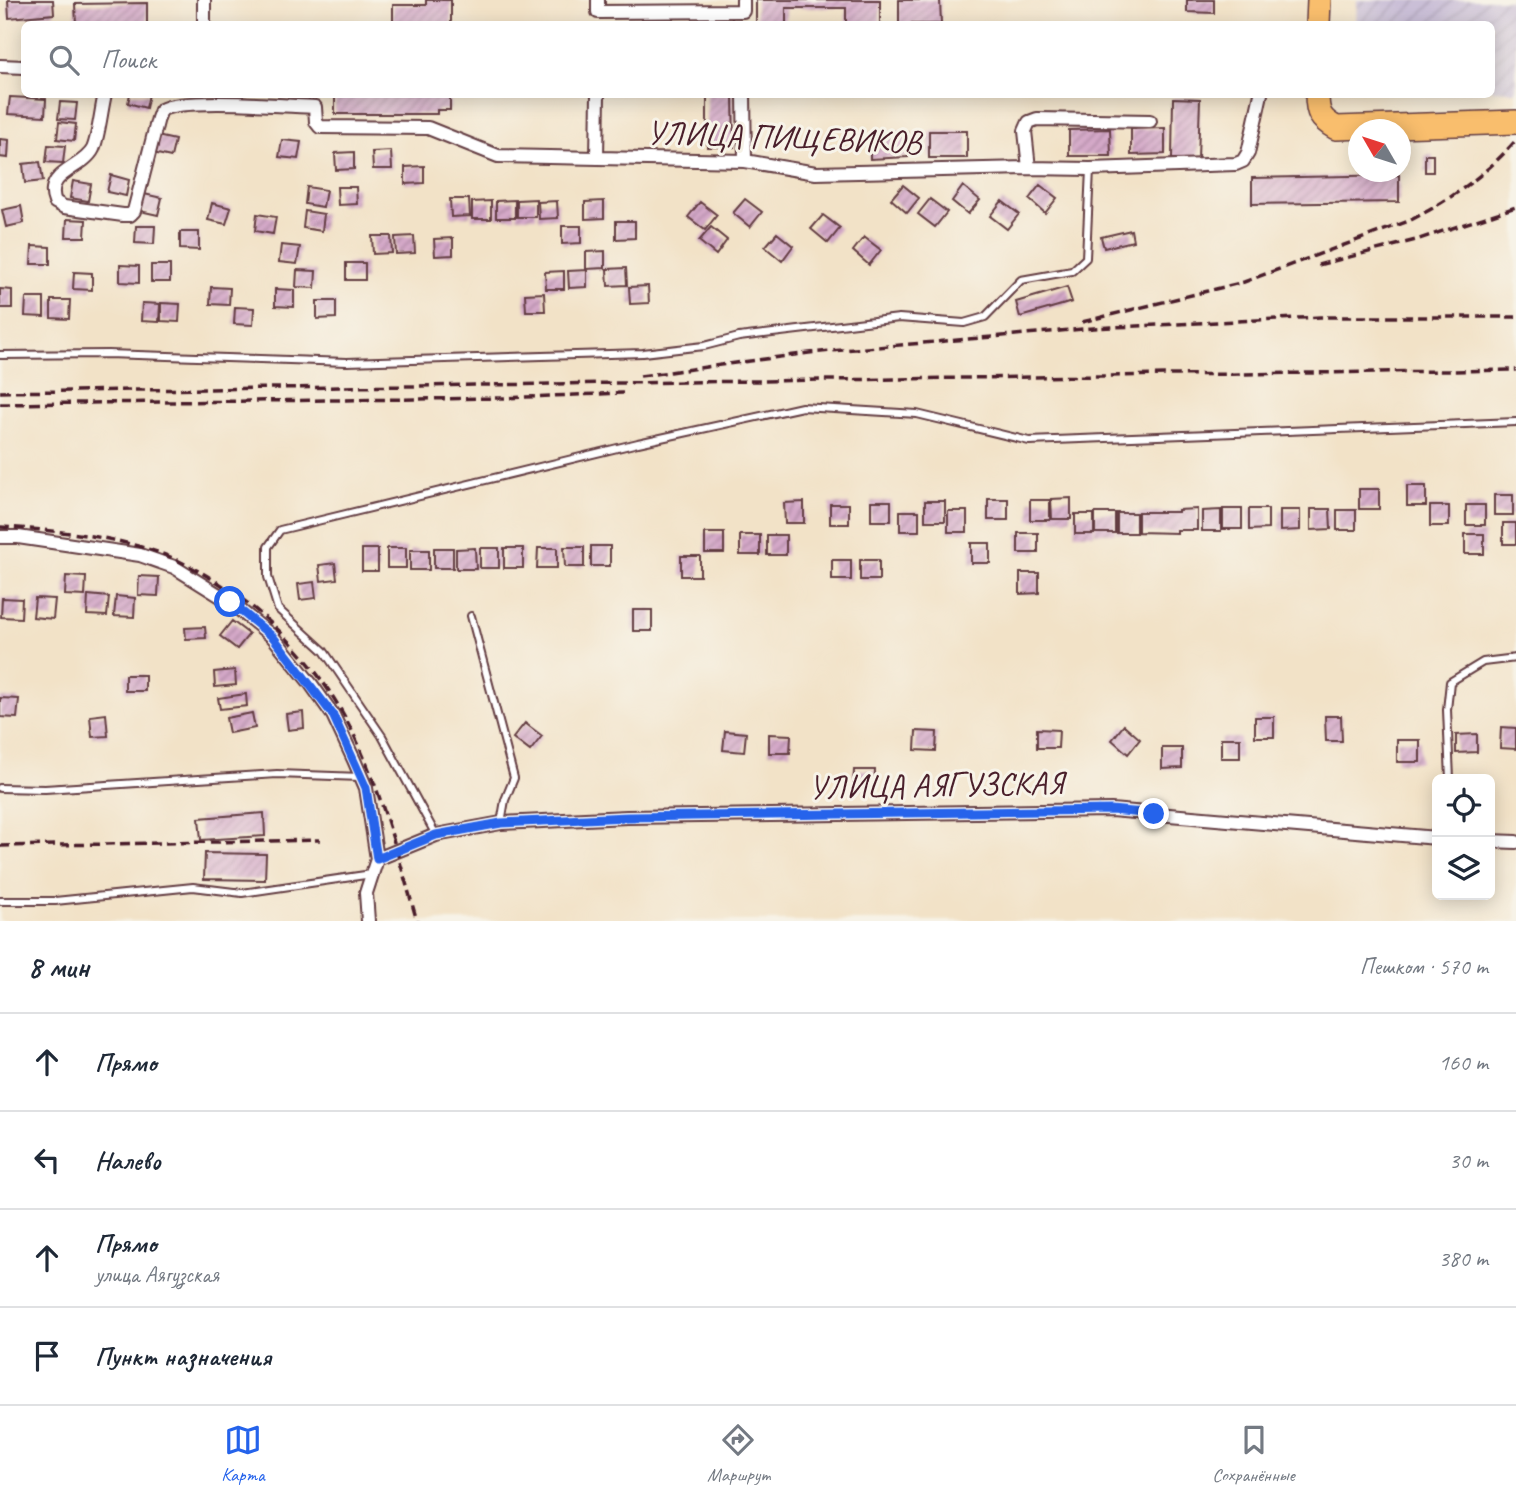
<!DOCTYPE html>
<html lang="ru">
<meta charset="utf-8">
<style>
:root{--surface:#fff;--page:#f6f6f7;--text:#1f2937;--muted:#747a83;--line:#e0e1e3;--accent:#2563eb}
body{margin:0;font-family:Caveat,sans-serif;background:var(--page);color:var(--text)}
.controls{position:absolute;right:21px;bottom:21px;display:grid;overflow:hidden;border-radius:10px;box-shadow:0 4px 18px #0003}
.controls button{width:63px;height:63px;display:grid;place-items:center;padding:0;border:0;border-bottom:2px solid var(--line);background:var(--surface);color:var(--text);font:35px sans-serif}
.compass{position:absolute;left:1348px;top:119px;width:63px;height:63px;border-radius:50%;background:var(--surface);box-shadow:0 4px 18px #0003;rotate:309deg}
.stop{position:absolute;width:21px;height:21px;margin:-16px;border:5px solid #2563eb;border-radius:50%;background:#fff}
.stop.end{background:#2563eb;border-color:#fff;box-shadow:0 2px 7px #0008}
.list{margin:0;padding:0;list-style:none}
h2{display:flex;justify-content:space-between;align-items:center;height:91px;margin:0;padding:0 28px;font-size:30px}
h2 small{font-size:23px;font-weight:400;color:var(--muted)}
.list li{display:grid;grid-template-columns:46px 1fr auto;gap:21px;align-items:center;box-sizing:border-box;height:98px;padding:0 28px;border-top:2px solid var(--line)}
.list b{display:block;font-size:26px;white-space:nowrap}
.list p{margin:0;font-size:23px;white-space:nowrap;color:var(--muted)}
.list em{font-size:23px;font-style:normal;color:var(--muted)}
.icon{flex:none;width:38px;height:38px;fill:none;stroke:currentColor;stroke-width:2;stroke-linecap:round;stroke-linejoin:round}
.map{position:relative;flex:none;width:1516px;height:921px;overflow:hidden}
.search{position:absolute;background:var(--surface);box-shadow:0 4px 18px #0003;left:21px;right:21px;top:21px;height:77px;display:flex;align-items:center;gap:18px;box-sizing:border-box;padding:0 24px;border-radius:10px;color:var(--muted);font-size:26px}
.sheet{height:483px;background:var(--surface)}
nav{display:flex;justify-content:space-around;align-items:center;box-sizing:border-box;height:98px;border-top:2px solid var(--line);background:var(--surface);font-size:19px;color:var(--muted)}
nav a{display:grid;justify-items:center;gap:4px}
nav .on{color:var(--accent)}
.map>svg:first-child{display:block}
.industrial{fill:url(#industrial-furrows)}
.building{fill:url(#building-hatch)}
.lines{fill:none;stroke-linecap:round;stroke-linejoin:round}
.lane-casing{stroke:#633c42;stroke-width:10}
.street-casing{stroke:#633c42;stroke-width:16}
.highway-casing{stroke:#633c42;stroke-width:26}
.lane{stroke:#fff;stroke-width:6}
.street{stroke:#fff;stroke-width:12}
.highway{stroke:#f9be6d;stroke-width:23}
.rail{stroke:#4a1f2b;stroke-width:3.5;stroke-dasharray:10 5;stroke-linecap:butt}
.route{stroke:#2563eb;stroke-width:9}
.labels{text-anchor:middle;stroke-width:6;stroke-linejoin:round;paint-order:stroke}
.street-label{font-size:33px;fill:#4a1f2b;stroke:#f7f3e8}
</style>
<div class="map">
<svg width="1516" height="921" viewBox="0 0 1516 921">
<defs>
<pattern id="industrial-furrows" width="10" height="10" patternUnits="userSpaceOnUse" patternTransform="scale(1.75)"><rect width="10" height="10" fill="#cabfd7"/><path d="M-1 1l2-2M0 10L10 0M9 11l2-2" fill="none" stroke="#afa4b9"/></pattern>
<pattern id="building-hatch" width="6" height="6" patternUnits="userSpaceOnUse" patternTransform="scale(1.75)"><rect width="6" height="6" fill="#d4a8c8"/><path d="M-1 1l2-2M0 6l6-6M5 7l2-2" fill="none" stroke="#ae88a3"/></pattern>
</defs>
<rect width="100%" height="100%" fill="#f7f3e8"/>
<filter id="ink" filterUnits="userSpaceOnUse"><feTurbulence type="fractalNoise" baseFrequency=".0143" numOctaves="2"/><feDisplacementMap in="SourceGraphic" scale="14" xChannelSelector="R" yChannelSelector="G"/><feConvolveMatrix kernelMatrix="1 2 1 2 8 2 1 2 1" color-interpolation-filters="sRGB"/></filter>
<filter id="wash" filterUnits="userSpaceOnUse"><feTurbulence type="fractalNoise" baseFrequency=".00686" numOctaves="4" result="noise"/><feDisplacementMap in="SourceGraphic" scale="28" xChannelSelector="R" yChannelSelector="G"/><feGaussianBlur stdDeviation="1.57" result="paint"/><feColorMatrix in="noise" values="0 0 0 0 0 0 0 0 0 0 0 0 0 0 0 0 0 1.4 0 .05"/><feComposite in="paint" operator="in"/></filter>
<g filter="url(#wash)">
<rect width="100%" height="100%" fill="#f2e2c7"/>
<!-- industrial -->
<path class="industrial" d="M1357 0H1516V91L1492 90V24H1356Z"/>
<g id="blocks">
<!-- building -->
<path class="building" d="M8 0H53L54 14 9 18Z
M426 0H451V24H393V5H426Z
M756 0H880V24H846V8H786V24H756Z
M899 0H940L941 24H899Z
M1187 0H1214V13L1187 12Z
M147 3V24H76L75 4Z
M732 18V24H706L705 19Z
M130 94H149L146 108 128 103Z
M335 94H450V110H437V114H335Z
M707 94H733L734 147H707Z
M10 97 46 99 45 116 8 114Z
M1173 98 1200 99 1198 159H1172Z
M60 102 77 103 75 120 58 119Z
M59 122 76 124 74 141 57 139Z
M1165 128V154L1131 155V129Z
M1110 129 1111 156H1069V130Z
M907 131 908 157 870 159V132Z
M929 131H967V158H929Z
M157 136 175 140 171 157 153 153Z
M0 139 9 140 8 158 0 157Z
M282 140 301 142 298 159 279 157Z
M48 145 65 146 63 163 46 162Z
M391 151 392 169H373L372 152Z
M354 152V169L336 170 335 153Z
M1425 155H1433V172H1425Z
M40 162 43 181 25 183 23 164Z
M424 166V183L405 184V167Z
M111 175 129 180 126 196 107 192Z
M1399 175V202L1252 204V178Z
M73 181 91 184 88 201 70 198Z
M903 185 919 198 907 213 891 199Z
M1040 185 1057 198 1045 213 1029 199Z
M963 186 980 200 968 214 952 201Z
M307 187 326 190 323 207 305 204Z
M337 187H356L357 204 338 205Z
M144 194 162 198 158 215 140 211Z
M450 199H469L470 216 451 217Z
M536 199V217H517V200Z
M745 199 762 212 750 227 733 213Z
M930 199 947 212 935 227 918 214Z
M515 200V218H496V201Z
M491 201V219H472V202Z
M557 201 558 218 539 219 538 202Z
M604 201V218L585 219V202Z
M1002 201 1019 214 1007 229 990 216Z
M700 202 717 215 705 230 688 217Z
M212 203 231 208 226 224 208 220Z
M21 206 24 223 6 227 2 210Z
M305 211 324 214 322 231 303 228Z
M257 214 276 217 273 234 255 231Z
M823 215 840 228 828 243 811 229Z
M67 219 86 220 85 237H66Z
M616 221H635V238L616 239Z
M136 226H155L154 244 135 243Z
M562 226H581V243L562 244Z
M711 227 727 240 716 255 699 241Z
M1131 230 1133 241 1104 248 1101 237Z
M180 232H199V250L180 249Z
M777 233 793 246 782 261 765 247Z
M372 236H391L392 253 373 254Z
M414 236 415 253 396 254 395 237Z
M864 237 881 250 869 265 853 251Z
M453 238V255L435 256 434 239Z
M281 245 300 247 297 264 279 262Z
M32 246 50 247V264H31Z
M605 251V268L586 269V252Z
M346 263H365V280H346Z
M120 265 139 266V283L120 282Z
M151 265H170V282H151Z
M626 268 627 285 608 286 607 269Z
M297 270 316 271 315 288 296 287Z
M587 270V287L569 288 568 271Z
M564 271V289H546L545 272Z
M74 272 92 273V290L73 289Z
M648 286 649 303 630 304 629 287Z
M211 287 230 288 229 305 210 304Z
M1067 287 1072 302 1020 317 1016 302Z
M0 289 12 290V308H0Z
M275 289 294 290V307L275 306Z
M544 293 545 311H526L525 294Z
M26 298H44V317L25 316Z
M51 300H70L69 319 51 318Z
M317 301H336V318L317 319Z
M142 303 160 304 159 322 141 321Z
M161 303 180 304 179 322 161 321Z
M235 307 254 308 253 325 234 324Z
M1407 486H1426V506H1407Z
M1359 489H1379V509H1359Z
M1494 495H1513V515H1494Z
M1071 498V519H1052L1051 499Z
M988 499H1008V520H988Z
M1030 500H1050V520H1030Z
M871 501H891V521H871Z
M925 501H945V521H925Z
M804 502V523H785L784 503Z
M830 504H849V524H830Z
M1466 505H1485V525H1466Z
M1430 506H1449V526H1430Z
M1197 509V530H1177V533L1138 532V512H1178V510Z
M1223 509H1242V529H1223Z
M1249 509H1268V529L1249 530Z
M1311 509H1330L1331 529 1311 530Z
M1221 510V531H1202V511Z
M1280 510H1300V530L1280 531Z
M1337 510H1356V530H1337Z
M900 511H919V531H900Z
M948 511H967V532H948Z
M1095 513H1115V533H1095Z
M1117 513H1136V533H1117Z
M1075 514H1094V534H1075Z
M1503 523H1516V544H1503Z
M705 533H724V553H705Z
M1018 533H1038V553H1018Z
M1465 534H1484V554H1465Z
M740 535H760V555H740Z
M767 535H786V555H767Z
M971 543H990V563H971Z
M591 546H610V566H591Z
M564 547H584V567H565Z
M387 548H406V568H387Z
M434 548H453V568H434Z
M475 548 476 569H456V549Z
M480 548H499V568H480Z
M504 548H523V568H504Z
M538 548H557V568H537Z
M362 549H378V571H362Z
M410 550H429V570H410Z
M681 556H700V576H681Z
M832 560H851V580H832Z
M860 560H879V580H860Z
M335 563 337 579 321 581 319 565Z
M1020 573H1039V593L1020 594Z
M66 576 86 577 85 596 65 595Z
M139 576 159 577 158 596 138 595Z
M314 582 316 598 300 600 298 584Z
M88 595 109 597 107 616 87 615Z
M116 596 135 598 134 617 114 616Z
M2 598 22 599 21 618 1 617Z
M35 598 55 599 53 619 33 617Z
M633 610H652V631H633Z
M232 621 249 634 237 649 220 636Z
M205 627 206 638 186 639 185 628Z
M235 670 236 685 215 687 214 672Z
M125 675H145V691H125Z
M246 694 247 706 220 709 218 698Z
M0 698 19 699 17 718 0 717Z
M303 712 304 728 288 730 286 714Z
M252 713 255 728 229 733 226 718Z
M106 714 108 736 92 737 90 716Z
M1325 716H1341L1342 741H1326Z
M1255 717H1274V737H1255Z
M525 723 542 736 530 751 513 738Z
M1124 725 1140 739 1128 754 1112 740Z
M1501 727 1516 728V749L1500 748Z
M1037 729 1059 730 1058 748H1037Z
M725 731 746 733 744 752 723 750Z
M916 731 937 732 936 751 915 750Z
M769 734 791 735 790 753H769Z
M1477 734V752L1456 753V735Z
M1221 738H1240V758H1221Z
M1397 740H1420V762H1397Z
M1162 748H1182V768L1162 769Z
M854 770H875L874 789H853Z
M264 813 265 836 201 840 199 818Z
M205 853 266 854 265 880 204 879Z"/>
</g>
</g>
<g filter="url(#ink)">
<use href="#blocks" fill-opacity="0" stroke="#633c42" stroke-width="2"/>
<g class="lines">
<!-- lane casing -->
<g class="lane-casing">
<path id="lane" d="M0 355 108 354 347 362 643 353 704 346 739 337 899 318 964 323 985 317 1021 280 1072 271 1086 258 1090 169
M471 616 514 778 505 800 501 823
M1450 779 1447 710 1450 682 1483 662 1516 658
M0 788 45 789 277 774 361 777
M436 835 382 736 324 651 278 609 268 577V547L280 530 638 443 802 407 917 414 1029 441 1516 422
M0 901H55L193 887 242 893 372 874"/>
</g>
<!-- street casing -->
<g class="street-casing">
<path id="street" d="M598 0V12L743 11V0
M204 24V0
M0 66 24 67
M105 94C101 110 99 135 93 149 83 169 43 172 55 202L64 207 123 215H130L134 211 158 118 161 110C184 97 284 106 315 107L316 122 320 127 428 128 498 156 745 161 816 173 1029 168 1090 169 1236 164 1243 161 1248 153 1261 94
M744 94 745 161
M597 158 598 94
M1029 168 1025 131 1029 122 1037 119 1150 121
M0 537H18L140 555 174 567 230 602 273 637 311 684 333 715 354 760 366 788 377 859
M1490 841 1516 842
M368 921 366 893 377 859 436 835 501 823 627 817 1111 810 1437 838"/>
</g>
<!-- highway casing -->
<g class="highway-casing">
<path id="highway" d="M1318 24 1319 0
M1317 94C1317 113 1320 119 1336 128L1516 122"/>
</g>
<!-- lane -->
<use href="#lane" class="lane"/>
<!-- street -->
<use href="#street" class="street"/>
<!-- highway -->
<use href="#highway" class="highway"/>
<!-- rail -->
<path class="rail" d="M1318 265 1416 240 1516 207
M1082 322 1244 282 1409 221C1450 200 1486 175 1516 140
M640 376 809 353 1094 328 1320 317H1516
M0 392 1516 370
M0 404 503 398 623 393
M0 527C57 530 130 537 181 562 256 598 319 661 354 735 382 794 399 859 417 921
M0 846 320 840"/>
</g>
</g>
<g class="lines" filter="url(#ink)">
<!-- route -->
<path class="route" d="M230 602 273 637 333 715 366 788 377 859 436 835 501 823 627 817 1111 810 1154 814"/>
</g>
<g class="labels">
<!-- street labels -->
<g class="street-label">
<text transform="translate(784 136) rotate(2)" y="12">УЛИЦА ПИЩЕВИКОВ</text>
<text transform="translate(936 784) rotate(-1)" y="12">УЛИЦА АЯГУЗСКАЯ</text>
</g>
</g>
</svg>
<div class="controls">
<button><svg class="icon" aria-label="locate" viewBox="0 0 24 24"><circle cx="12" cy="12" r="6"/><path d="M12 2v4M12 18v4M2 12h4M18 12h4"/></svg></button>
<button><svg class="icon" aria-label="layers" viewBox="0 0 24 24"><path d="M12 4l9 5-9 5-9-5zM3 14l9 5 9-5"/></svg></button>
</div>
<svg class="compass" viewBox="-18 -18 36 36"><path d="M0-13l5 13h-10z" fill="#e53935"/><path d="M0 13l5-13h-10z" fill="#747a83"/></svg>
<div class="stop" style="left:230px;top:602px"></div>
<div class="stop end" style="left:1154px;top:814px"></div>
<div class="search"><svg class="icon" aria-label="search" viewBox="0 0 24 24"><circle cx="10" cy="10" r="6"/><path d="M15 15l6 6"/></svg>Поиск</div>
</div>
<section class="sheet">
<h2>8 мин<small>Пешком · 570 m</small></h2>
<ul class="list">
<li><svg class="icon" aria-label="ahead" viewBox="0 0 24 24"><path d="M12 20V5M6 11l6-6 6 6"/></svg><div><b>Прямо</b></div><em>160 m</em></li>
<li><svg class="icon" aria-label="left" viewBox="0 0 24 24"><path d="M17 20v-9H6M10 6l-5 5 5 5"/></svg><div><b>Налево</b></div><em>30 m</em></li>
<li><svg class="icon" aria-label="ahead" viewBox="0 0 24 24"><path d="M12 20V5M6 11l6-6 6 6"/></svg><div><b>Прямо</b><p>улица Аягузская</p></div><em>380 m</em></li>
<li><svg class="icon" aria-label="arrive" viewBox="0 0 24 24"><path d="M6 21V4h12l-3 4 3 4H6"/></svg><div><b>Пункт назначения</b></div></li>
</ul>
</section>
<nav>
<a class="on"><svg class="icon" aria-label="map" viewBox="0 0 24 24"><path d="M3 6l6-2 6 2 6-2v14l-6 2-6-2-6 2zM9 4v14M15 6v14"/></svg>Карта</a>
<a><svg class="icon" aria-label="directions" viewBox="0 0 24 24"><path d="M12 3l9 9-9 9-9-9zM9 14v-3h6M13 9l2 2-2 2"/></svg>Маршрут</a>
<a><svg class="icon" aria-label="saved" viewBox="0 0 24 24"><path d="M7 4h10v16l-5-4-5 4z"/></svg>Сохранённые</a>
</nav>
